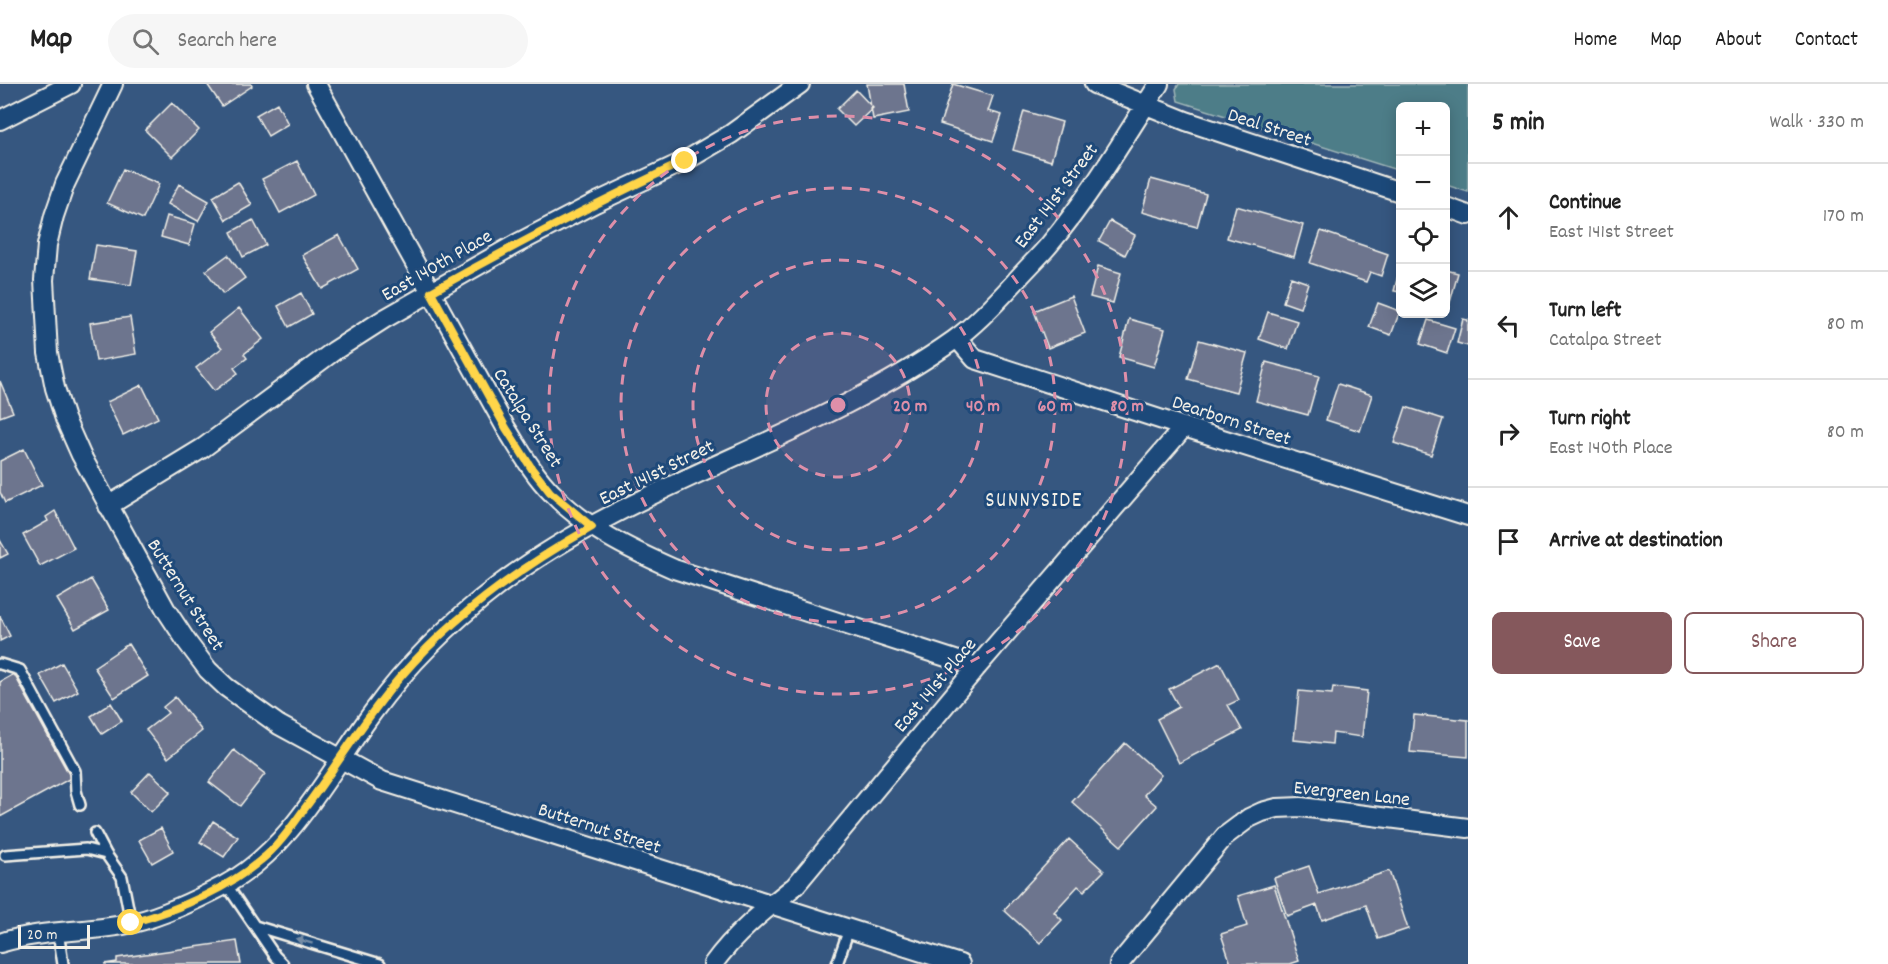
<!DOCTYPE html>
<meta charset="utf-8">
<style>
:root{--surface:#fff;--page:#f6f6f6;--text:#222;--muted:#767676;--line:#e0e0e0;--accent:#85585c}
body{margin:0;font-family:Dekko,sans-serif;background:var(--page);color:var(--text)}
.controls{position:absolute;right:18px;top:18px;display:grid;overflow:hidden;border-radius:9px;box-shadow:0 3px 15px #0003}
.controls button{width:54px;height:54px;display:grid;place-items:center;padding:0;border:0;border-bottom:2px solid var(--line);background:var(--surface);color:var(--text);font:30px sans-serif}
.scale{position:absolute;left:18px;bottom:15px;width:72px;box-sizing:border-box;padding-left:6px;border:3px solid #f4f1e8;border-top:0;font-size:16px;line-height:21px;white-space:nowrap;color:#f4f1e8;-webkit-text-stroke:4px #1f4a7a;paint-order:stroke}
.stop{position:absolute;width:18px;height:18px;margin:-14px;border:4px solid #ffd54a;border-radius:50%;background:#fff}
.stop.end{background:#ffd54a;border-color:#fff;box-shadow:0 2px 6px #0008}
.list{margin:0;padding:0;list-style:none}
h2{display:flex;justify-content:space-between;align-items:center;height:78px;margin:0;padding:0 24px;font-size:26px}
h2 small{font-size:20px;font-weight:400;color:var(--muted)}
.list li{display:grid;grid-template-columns:39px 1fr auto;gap:18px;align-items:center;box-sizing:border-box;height:108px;padding:0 24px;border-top:2px solid var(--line)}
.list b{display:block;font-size:22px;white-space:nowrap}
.list p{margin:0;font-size:20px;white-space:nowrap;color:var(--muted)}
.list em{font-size:20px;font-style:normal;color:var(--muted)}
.actions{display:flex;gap:12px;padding:18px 24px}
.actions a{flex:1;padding:14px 0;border:2px solid var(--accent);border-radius:9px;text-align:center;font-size:21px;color:var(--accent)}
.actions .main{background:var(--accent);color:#fff}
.icon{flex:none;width:33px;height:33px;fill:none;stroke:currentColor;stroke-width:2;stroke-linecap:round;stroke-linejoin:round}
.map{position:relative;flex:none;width:1468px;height:880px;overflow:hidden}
header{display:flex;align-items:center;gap:36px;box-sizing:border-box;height:84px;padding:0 30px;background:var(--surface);border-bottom:2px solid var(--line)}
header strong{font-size:28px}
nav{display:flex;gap:33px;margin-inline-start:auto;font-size:21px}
.search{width:420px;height:54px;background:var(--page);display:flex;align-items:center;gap:15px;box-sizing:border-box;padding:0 21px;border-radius:33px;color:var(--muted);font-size:22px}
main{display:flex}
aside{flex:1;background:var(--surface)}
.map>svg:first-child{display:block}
.green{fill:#4e7d88;stroke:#a1b7b8;stroke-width:1.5}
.building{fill:#6d758e;stroke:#f4f1e8;stroke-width:1.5}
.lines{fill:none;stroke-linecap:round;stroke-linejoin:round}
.service-casing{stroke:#f4f1e8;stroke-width:14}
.minor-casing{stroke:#f4f1e8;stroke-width:22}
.service{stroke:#1f4a7a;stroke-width:9}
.minor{stroke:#1f4a7a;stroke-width:18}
.oneway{fill:#748da6}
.route{stroke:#ffd54a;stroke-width:8}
.ring{fill:none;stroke:#de8fa9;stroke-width:3;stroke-dasharray:10 8}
.labels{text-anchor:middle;stroke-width:6;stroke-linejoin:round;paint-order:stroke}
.street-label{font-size:20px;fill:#f4f1e8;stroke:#1f4a7a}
.neighbourhood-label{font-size:21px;letter-spacing:1.5px;fill:#f4f1e8;stroke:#1f4a7a}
.centre{fill:#de8fa9;stroke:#1f4a7a;stroke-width:3}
.ring-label{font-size:18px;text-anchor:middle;font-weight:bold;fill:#de8fa9;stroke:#1f4a7a;stroke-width:6;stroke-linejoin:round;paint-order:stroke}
</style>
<header>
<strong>Map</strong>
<div class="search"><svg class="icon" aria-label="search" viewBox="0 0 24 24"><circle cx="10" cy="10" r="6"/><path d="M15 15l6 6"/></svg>Search here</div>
<nav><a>Home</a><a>Map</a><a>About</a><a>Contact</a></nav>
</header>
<main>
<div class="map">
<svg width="1468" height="880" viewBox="0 0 1468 880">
<rect width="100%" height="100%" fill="#365780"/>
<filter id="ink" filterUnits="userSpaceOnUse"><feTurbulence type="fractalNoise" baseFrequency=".0167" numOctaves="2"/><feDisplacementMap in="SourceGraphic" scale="12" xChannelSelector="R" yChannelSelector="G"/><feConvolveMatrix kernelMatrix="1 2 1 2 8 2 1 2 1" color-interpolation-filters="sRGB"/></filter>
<g filter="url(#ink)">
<!-- green -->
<path class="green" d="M1179 0H1468V108L1446 101V22H1400V87L1178 17 1176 5Z"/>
<!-- building -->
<path class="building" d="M207 0H251L252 2 222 22Z
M867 0H904L909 28 873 35Z
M953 0 993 12 988 27 1002 31 993 57 940 40Z
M856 6 873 24 854 42 837 25Z
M172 19 199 46 172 73 145 46Z
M277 19 288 40 268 52 256 31Z
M1024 27 1062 38 1051 77 1013 66Z
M297 77 314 111 280 129 262 95Z
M123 85 159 100 143 135 107 119Z
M1151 95 1206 110 1197 143 1142 128Z
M238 98 252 121 226 136 213 113Z
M179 100 209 117 198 137 168 120Z
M1236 122 1303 141 1294 173 1227 154Z
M167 132 195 140 189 161 161 153Z
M253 136 266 161 243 173 231 148Z
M1110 137 1135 151 1125 171 1099 157Z
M1321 147 1388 170 1381 192 1370 188 1366 198 1310 179Z
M339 151 358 185 322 205 302 171Z
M96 161 137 167 131 201 90 195Z
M228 171 245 194 223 210 206 187Z
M1098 182 1121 189 1113 219 1090 213Z
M1400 184V208L1394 207Z
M1446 186 1458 189 1449 222 1446 221Z
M1291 193 1308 199 1300 224 1283 218Z
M301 209 312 230 289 243 278 222Z
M1071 212 1085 249 1048 264 1034 227Z
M1378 219 1400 227 1391 251 1369 243Z
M239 224 263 255 244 270 247 274 234 284 238 289 214 307 196 284 222 264 209 248Z
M1268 228 1297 237 1288 265 1259 255Z
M130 233 136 270 96 277 90 239Z
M1129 235 1165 245 1154 283 1119 273Z
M1463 235 1468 236V262L1457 259Z
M1428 236 1455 244 1447 269 1420 260Z
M1199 256 1247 269 1236 308 1188 295Z
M1266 278 1319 292 1308 331 1256 317Z
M0 297 13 328 0 333Z
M1338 300 1372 311 1360 347 1326 336Z
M142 301 158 334 123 351 107 318Z
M1406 323 1443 335 1431 371 1394 359Z
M24 365 42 401 5 419 0 408V377Z
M55 427 74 464 40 482 23 451 48 437 46 433Z
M0 456 8 470 0 474Z
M91 495 109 526 75 545 57 515Z
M0 532 10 552 0 557Z
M128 560 148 592 114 614 94 583Z
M62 579 78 607 56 619 40 591Z
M1220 579 1239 616 1228 621 1242 646 1179 679 1157 635 1179 623 1169 605Z
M14 590 71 694 0 733V598Z
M1333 603 1367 607 1362 653 1333 649 1332 660 1294 656 1299 607 1332 610Z
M175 613 202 647 168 674 146 646 168 629 163 623Z
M111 619 122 637 102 650 91 632Z
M1414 631 1468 636V673L1410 668Z
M1125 659 1161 691 1144 711 1157 722 1121 762 1072 718Z
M234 666 265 690 240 722 209 698Z
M150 688 171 708 151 728 131 708Z
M213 737 238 753 224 773 200 758Z
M161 744 173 767 152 779 139 756Z
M1069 755 1104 787 1084 807 1078 802 1054 828 1062 836 1040 859 1004 826Z
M1309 782 1319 810 1389 787 1408 845 1378 855 1366 821 1322 836 1317 821 1287 832 1274 794Z
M1274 801 1299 877 1290 880H1231L1221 850 1247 842 1238 812Z
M237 857 241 880H104L117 878V874Z"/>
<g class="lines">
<!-- service casing -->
<g class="service-casing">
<path id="service" d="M0 580 20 586 75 687 76 707 80 721
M95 749 106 770
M5 771 86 765 106 770 122 793 131 839
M226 800 275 872 283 880
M255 842 380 880
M58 848 63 880
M837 880 849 845"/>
</g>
<!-- minor casing -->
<g class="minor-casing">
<path id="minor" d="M113 0 65 100 54 132 47 161 44 196 48 269 55 304 65 335 81 371 166 526 187 558 208 586 226 603 279 641 382 697 960 880
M316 0 506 344C520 366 533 390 552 409 585 444 631 466 674 485L977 583
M1094 0 1186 37 1400 108
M0 36 71 0
M1446 123 1468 131
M957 254 975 275 1184 343 1468 432
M108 422 203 364 334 267 384 235 516 160 595 119 685 77 731 50 800 0
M0 859C43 845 89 849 133 839 165 831 194 817 223 802 292 765 328 689 373 628 408 580 452 537 499 501 638 396 813 356 954 256 976 240 996 219 1014 199 1025 186 1038 174 1049 161 1091 111 1124 54 1159 0
M713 880C735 849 766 825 795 802L977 583 1184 343
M1119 880 1225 752 1249 734 1262 728 1277 724 1301 723 1468 744"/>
</g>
<!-- service -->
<use href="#service" class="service"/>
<!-- minor -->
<use href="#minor" class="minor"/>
</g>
<!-- one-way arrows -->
<defs><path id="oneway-solid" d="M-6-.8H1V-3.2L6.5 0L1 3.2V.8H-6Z" transform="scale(1.5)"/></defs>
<use class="oneway" href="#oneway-solid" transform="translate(304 857) rotate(-163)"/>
</g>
<g class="lines" filter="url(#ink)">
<!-- route -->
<path class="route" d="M131 839C177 826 224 807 261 776 279 762 292 742 305 724 338 680 366 632 402 591 455 530 521 483 592 443L550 408 532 385 506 344 431 208C514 161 598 118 685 77"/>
</g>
<!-- distance rings -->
<circle cx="838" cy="321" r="72" fill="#de8fa9" fill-opacity=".12"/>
<g class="ring">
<circle cx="838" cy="321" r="72"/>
<circle cx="838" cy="321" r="145"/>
<circle cx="838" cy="321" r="217"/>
<circle cx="838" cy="321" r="289"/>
</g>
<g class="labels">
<!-- street labels -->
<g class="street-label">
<text transform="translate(1270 42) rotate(18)" y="7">Deal Street</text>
<text transform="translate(1055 111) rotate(-53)" y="7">East 141st Street</text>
<text transform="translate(436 180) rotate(-30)" y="7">East 140th Place</text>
<text transform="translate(529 333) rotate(58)" y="7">Catalpa Street</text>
<text transform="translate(1232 335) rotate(18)" y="7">Dearborn Street</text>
<text transform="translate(656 387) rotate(-26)" y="7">East 141st Street</text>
<text transform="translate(187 510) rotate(58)" y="7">Butternut Street</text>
<text transform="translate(934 600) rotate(-50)" y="7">East 141st Place</text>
<text transform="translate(1352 708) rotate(6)" y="7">Evergreen Lane</text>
<text transform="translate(600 743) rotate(18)" y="7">Butternut Street</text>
</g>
<!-- neighbourhood labels -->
<g class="neighbourhood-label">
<text x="1034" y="422">SUNNYSIDE</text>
</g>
</g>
<circle cx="838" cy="321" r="9" class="centre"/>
<g class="ring-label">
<text x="910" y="327">20 m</text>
<text x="983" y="327">40 m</text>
<text x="1055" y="327">60 m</text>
<text x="1127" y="327">80 m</text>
</g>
</svg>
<div class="controls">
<button>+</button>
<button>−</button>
<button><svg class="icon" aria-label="locate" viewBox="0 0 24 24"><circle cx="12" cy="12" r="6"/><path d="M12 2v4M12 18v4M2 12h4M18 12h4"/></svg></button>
<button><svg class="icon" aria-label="layers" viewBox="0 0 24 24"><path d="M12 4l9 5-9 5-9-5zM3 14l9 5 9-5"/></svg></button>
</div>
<div class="scale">20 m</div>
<div class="stop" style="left:131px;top:839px"></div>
<div class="stop end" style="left:685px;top:77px"></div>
</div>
<aside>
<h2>5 min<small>Walk · 330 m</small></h2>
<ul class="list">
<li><svg class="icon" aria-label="ahead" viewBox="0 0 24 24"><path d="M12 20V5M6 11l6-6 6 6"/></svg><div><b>Continue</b><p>East 141st Street</p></div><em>170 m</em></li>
<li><svg class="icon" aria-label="left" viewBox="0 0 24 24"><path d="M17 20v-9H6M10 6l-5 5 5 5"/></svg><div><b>Turn left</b><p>Catalpa Street</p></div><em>80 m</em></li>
<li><svg class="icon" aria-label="right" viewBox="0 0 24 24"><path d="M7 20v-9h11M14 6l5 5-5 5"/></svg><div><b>Turn right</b><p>East 140th Place</p></div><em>80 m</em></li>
<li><svg class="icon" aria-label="arrive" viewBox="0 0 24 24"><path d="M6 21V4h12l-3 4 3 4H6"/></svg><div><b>Arrive at destination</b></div></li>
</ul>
<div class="actions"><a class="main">Save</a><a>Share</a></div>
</aside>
</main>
